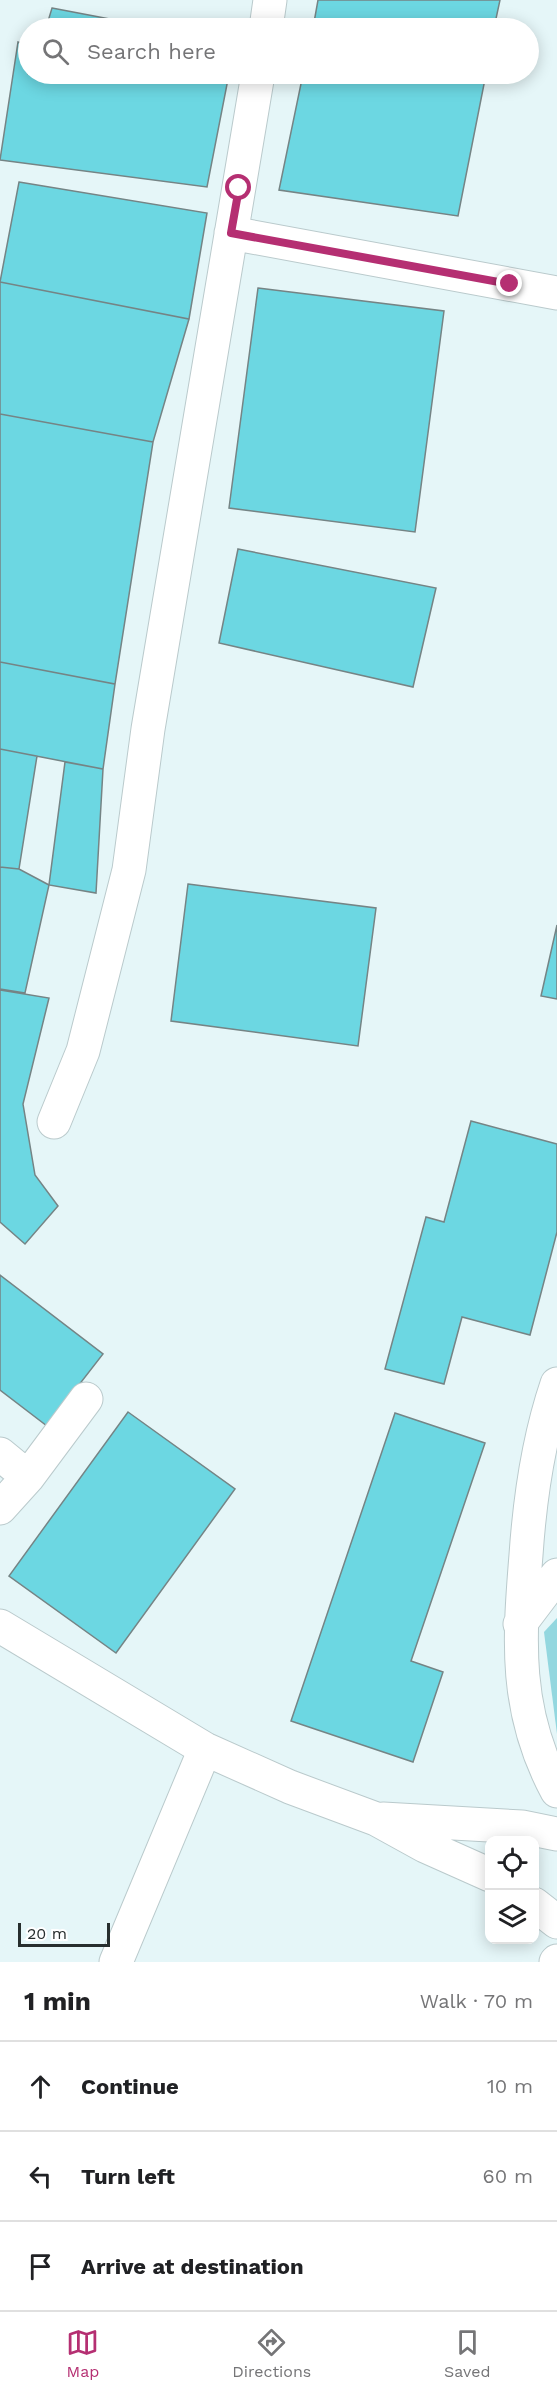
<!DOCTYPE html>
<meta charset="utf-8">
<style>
:root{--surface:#fff;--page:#f2f2f2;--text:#202124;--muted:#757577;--line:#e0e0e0;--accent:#b52f72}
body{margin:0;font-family:"Work Sans",sans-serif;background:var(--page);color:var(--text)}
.controls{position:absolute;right:18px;bottom:18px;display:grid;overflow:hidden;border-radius:12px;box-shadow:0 3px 15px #0003}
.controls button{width:54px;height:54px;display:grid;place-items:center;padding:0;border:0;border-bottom:2px solid var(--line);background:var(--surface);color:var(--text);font:30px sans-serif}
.scale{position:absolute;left:18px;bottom:15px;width:92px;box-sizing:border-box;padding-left:6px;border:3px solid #272e2e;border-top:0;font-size:16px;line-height:21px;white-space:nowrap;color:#272e2e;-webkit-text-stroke:4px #fff;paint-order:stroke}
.stop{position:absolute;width:18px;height:18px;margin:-14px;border:4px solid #b52f72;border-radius:50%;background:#fff}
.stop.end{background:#b52f72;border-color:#fff;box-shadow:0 2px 6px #0008}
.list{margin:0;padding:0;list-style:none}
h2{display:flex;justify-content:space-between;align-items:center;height:78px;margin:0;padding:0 24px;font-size:26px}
h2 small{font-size:20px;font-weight:400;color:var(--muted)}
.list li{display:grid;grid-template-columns:39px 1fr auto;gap:18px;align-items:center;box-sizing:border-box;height:90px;padding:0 24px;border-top:2px solid var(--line)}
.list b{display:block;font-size:22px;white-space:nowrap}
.list em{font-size:20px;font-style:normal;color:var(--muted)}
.icon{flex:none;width:33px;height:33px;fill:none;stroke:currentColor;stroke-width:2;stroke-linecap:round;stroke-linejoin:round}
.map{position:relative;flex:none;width:557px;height:1962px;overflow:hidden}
.search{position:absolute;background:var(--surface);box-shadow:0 3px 15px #0003;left:18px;right:18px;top:18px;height:66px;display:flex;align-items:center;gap:15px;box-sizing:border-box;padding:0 21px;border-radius:33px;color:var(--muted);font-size:22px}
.sheet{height:348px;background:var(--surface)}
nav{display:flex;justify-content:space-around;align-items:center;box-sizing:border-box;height:84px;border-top:2px solid var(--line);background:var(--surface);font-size:16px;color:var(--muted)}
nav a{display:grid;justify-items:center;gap:3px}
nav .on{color:var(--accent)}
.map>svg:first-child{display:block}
.green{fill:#93d7df}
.building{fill:#6cd7e2;stroke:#758485;stroke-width:1.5}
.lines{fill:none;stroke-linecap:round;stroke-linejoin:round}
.minor-casing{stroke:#bacacc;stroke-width:35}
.minor{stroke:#fff;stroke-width:33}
.route{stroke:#b52f72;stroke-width:8}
</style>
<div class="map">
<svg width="557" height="1962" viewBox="0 0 557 1962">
<rect width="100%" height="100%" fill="#e5f6f8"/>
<!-- green -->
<path class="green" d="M557 1618V1734L544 1632Z"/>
<!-- building -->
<path class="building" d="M318 0H500L494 28H313Z
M52 8 157 28H46Z
M18 42 28 46V74H229L207 187 0 160Z
M303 74H486L458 216 279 190Z
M19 182 207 213 189 319 0 282Z
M0 282 189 319 153 442 0 414Z
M258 288 444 311 415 532 229 508Z
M0 414 153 442 115 684 0 662Z
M238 549 436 588 413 687 219 643Z
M0 662 115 684 103 769 0 749Z
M0 749 37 756 19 869 0 867Z
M65 762 103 769 96 893 49 885Z
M0 867 19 869 49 885 25 993 0 989Z
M188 884 376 908 358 1046 171 1021Z
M557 925V999L541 996Z
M0 990 49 998 23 1104 35 1175 58 1206 25 1244 0 1222Z
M471 1121 557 1144V1232L530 1335 462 1317 444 1384 385 1369 426 1217 444 1222Z
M0 1275 103 1354 47 1426 0 1390Z
M128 1412 235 1489 116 1653 9 1576Z
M395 1413 485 1443 411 1661 443 1672 413 1762 291 1721Z"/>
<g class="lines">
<!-- minor casing -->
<g class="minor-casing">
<path id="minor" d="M266 28 270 0
M231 233 557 293
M54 1122 83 1051 129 870 148 729 258 74
M557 1384C538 1440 530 1496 526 1555 519 1641 514 1711 557 1791
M0 1454 28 1477
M0 1508 28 1477 86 1399
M520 1624 557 1575
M0 1626 205 1749 290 1787 376 1819 425 1846 490 1875
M383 1819 522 1827 557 1834
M534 1904 557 1922
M116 1962 205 1749
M556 1962 557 1961"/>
</g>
<!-- minor -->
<use href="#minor" class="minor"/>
</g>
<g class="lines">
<!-- route -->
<path class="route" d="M239 188 231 233 510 284"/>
</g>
</svg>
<div class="controls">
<button><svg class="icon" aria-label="locate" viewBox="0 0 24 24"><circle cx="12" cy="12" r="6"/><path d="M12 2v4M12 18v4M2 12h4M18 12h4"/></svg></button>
<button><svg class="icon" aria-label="layers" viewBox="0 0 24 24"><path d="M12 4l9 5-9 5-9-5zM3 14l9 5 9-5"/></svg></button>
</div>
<div class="scale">20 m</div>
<div class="stop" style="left:239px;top:188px"></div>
<div class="stop end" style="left:510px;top:284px"></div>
<div class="search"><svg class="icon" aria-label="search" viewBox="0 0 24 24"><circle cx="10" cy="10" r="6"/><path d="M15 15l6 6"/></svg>Search here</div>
</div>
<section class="sheet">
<h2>1 min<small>Walk · 70 m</small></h2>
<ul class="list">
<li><svg class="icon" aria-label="ahead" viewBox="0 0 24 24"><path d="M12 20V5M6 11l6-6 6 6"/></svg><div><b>Continue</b></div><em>10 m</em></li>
<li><svg class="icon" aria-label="left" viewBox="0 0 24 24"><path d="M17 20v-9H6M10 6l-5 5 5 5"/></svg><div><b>Turn left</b></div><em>60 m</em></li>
<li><svg class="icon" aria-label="arrive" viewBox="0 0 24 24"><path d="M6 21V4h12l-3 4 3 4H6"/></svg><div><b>Arrive at destination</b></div></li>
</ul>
</section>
<nav>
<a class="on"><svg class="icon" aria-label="map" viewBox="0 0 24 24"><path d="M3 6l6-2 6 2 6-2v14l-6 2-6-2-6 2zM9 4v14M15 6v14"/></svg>Map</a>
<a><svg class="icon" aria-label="directions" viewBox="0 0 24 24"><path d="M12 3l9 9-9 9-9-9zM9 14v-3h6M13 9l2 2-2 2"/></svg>Directions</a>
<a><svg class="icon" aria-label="saved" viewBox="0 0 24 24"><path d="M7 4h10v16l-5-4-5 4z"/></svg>Saved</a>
</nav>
